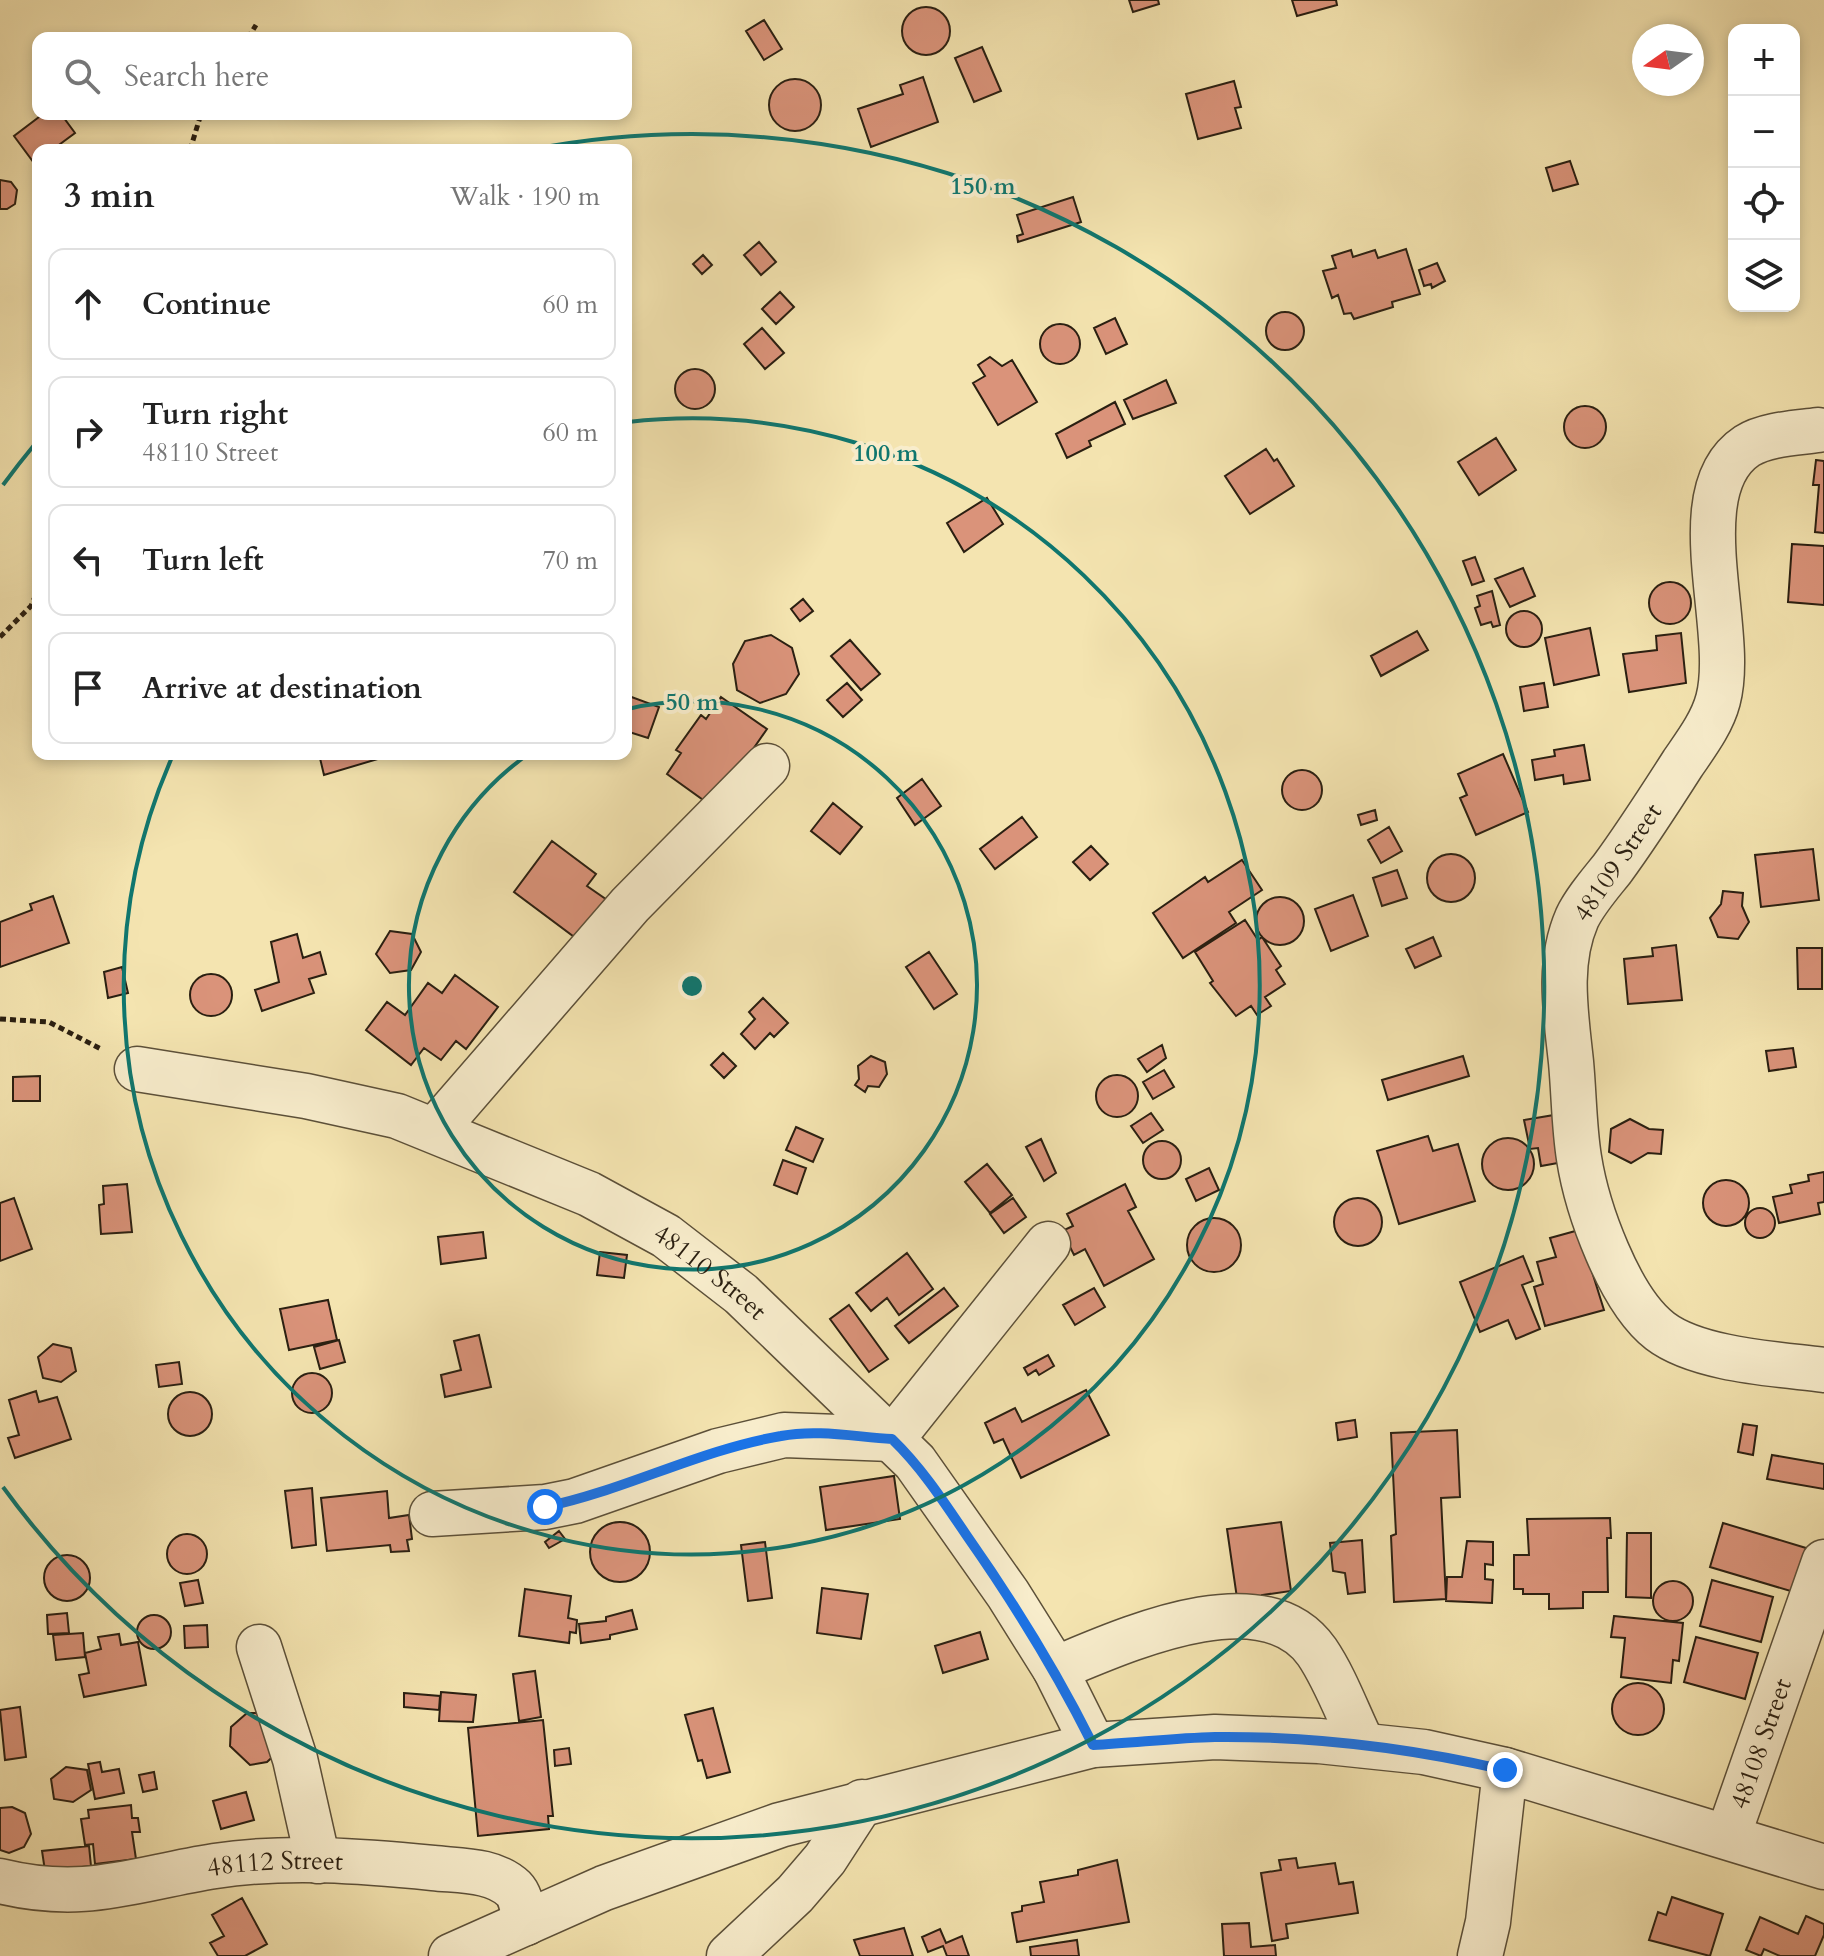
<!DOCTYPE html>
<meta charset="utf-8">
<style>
:root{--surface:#fff;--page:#f6f6f6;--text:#222;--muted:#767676;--line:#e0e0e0}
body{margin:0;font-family:Cardo,serif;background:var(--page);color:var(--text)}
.controls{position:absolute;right:24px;top:24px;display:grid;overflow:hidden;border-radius:16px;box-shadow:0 4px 12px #0003}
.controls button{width:72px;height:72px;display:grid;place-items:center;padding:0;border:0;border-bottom:2px solid var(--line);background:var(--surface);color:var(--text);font:40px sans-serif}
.compass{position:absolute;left:1632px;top:24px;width:72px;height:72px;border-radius:50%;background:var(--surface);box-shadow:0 4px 12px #0003;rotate:256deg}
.stop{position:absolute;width:24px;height:24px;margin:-18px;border:6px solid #1a73e8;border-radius:50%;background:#fff}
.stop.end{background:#1a73e8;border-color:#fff;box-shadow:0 2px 8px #0008}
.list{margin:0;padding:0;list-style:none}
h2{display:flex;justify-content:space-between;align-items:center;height:104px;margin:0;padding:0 32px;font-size:34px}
h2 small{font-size:26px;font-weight:400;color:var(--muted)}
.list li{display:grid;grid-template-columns:52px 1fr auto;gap:24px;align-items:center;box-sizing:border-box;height:112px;margin:0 16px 16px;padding:0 16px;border:2px solid var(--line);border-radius:16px}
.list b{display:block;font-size:30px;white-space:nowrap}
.list p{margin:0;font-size:26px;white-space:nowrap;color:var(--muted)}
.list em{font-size:26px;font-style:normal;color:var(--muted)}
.icon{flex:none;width:44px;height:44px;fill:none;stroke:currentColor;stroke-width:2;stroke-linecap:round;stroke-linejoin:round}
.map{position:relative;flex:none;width:1824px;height:1956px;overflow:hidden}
.search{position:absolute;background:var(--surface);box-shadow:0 4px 12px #0003;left:32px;top:32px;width:600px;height:88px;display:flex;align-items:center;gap:20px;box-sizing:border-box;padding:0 28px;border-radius:16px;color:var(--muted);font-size:30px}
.panel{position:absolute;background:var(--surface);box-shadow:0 4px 12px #0003;left:32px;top:144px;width:600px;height:616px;border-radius:16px}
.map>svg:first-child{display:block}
.building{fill:#da937a;stroke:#2a1f11;stroke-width:2}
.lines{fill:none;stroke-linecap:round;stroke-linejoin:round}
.minor-casing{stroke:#5c5039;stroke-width:47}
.path{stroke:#2a1f11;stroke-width:5;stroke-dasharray:6 4;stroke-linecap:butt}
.minor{stroke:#f8edcc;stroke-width:44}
.route{stroke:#1a73e8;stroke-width:10}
.ring{fill:none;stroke:#0f766e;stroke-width:4}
.labels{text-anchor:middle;stroke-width:8;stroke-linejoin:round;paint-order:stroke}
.street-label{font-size:26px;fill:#2a1f11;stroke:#f8edcc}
.centre{fill:#0f766e;stroke:#f8edcc;stroke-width:4}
.ring-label{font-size:24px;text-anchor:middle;font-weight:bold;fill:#0f766e;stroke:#f8edcc;stroke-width:8;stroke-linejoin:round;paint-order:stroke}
</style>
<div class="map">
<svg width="1824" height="1956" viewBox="0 0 1824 1956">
<rect width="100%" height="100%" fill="#f4e4b0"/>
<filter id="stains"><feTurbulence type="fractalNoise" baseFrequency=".0025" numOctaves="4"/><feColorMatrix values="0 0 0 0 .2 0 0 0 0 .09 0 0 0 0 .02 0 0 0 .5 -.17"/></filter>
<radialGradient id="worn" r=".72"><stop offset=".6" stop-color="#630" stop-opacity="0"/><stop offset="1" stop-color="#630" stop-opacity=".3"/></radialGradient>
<!-- building -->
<path class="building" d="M1129 0H1158L1159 4 1133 12Z
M1292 0H1336L1337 5 1297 16Z
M902 31a24 24 0 1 1 48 0a24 24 0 1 1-48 0Z
M764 20 782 49 764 60 746 31Z
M982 47 1001 91 974 102 955 58Z
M923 77 938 122 871 147 858 109 903 94 900 85Z
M769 105a26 26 0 1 1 52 0a26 26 0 1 1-52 0Z
M1234 81 1241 107 1235 108 1241 128 1198 139 1186 94Z
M43 114H61L75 133 52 150H38V161L34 163 14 136Z
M1570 161 1578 184 1553 191 1546 168Z
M0 180 11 182 17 190 15 204 7 209H0Z
M1073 197 1081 222 1018 242 1017 236 1023 234 1017 215Z
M759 242 776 262 761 275 744 255Z
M1406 249 1420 294 1392 302 1393 307 1354 319 1351 313 1344 314 1338 295 1332 298 1323 271 1336 268 1332 256 1351 250 1353 257 1375 250 1378 258Z
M703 255 712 265 702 274 693 264Z
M1437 263 1445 281 1432 288 1431 284 1424 286 1419 270Z
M780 292 794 307 776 324 762 309Z
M1266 331a19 19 0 1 1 38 0a19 19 0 1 1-38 0Z
M1115 318 1127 344 1106 354 1094 328Z
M1040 344a20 20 0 1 1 40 0a20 20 0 1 1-40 0Z
M762 328 784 353 765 369 744 344Z
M990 357 1002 366 1012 360 1037 402 998 425 973 383 985 376 978 365Z
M675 389a20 20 0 1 1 40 0a20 20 0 1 1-40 0Z
M1166 380 1176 403 1133 419 1124 400Z
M1115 402 1125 424 1089 441 1091 446 1067 458 1056 434Z
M1564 427a21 21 0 1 1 42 0a21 21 0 1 1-42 0Z
M1496 438 1516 470 1479 495 1458 462Z
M1266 449 1274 461 1277 459 1294 486 1250 514 1225 476Z
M1816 460 1824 461V533L1815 532 1819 485H1813Z
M987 498 1003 524 964 552 947 523Z
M1792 544 1824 546V605L1788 602Z
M1475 557 1484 581 1472 585 1463 561Z
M1523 568 1535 596 1510 607 1495 579Z
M1649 603a21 21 0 1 1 42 0a21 21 0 1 1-42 0Z
M1492 591 1500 625 1493 627 1491 622 1481 625 1475 608 1480 606 1477 596Z
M803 599 813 611 800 621 791 609Z
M1506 629a18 18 0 1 1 36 0a18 18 0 1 1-36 0Z
M1590 628 1599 675 1554 685 1545 638Z
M1417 631 1428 650 1381 676 1371 656Z
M1681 633 1686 683 1629 692 1623 654 1657 650 1656 636Z
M771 635 792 648 799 674 786 694 760 703 737 690 733 664 745 641Z
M850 640 880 674 861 690 831 656Z
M847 683 862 700 843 717 827 700Z
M1544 683 1548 707 1524 711 1520 687Z
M626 695 659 707 648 738 626 731Z
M721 697 767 729 713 807 667 774 681 753 676 750 701 715 706 719Z
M1584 745 1590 780 1564 784 1563 775 1535 780 1532 760 1555 756 1554 750Z
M319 754H380L381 758 324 775Z
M1503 754 1528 812 1476 835 1460 798 1467 795 1458 774Z
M1282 790a20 20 0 1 1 40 0a20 20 0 1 1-40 0Z
M922 779 941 806 915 825 897 798Z
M833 803 862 827 840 854 811 831Z
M1375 810 1377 820 1361 825 1358 815Z
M1022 817 1037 837 995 869 980 849Z
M1389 827 1402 851 1381 863 1368 840Z
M552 841 596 874 587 886 610 902 581 942 514 892Z
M1091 846 1108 864 1090 880 1073 862Z
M1813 849 1819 900 1761 907 1755 855Z
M1427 878a24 24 0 1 1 48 0a24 24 0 1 1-48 0Z
M1242 860 1262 890 1229 912 1236 923 1183 958 1153 913 1205 877 1208 882Z
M1397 870 1407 898 1382 906 1373 878Z
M1723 891 1743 893 1742 906 1749 922 1738 939 1718 937 1710 918 1721 904Z
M1353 895 1368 936 1331 951 1315 909Z
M53 896 69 943 0 967V922L32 910 30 904Z
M1256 921a24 24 0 1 1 48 0a24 24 0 1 1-48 0Z
M1245 920 1258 940 1262 937 1281 966 1276 970 1285 984 1265 997 1271 1006 1257 1015 1251 1006 1236 1016 1210 983 1213 981 1195 952Z
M390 931 412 934 421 952 411 970 390 973 376 954Z
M297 934 303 958 320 952 326 974 309 979 314 993 262 1011 255 990 279 982 271 942Z
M1433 937 1441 956 1415 968 1406 949Z
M1676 945 1682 1000 1628 1004 1624 959 1653 956 1652 948Z
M1797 948H1822V989H1798Z
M929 952 957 994 934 1009 906 967Z
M122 967 128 993 108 998 104 972Z
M190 995a21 21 0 1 1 42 0a21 21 0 1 1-42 0Z
M455 975 498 1007 466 1049 456 1041 441 1060 424 1048 411 1065 366 1030 387 1002 405 1015 428 983 442 993Z
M763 998 788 1023 774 1037 770 1033 755 1049 741 1034 755 1019 749 1012Z
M1162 1045 1166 1058 1147 1072 1138 1059Z
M1793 1048 1796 1067 1769 1071 1766 1051Z
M723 1053 736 1066 724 1078 711 1065Z
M871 1056 885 1062 887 1074 879 1087 868 1086 865 1092 855 1085 859 1079 858 1066Z
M1463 1056 1469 1076 1388 1100 1382 1080Z
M1164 1070 1174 1087 1153 1099 1143 1082Z
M1096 1096a21 21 0 1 1 42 0a21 21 0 1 1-42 0Z
M40 1076V1101H13V1077Z
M1151 1113 1163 1130 1143 1143 1131 1126Z
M1560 1114 1569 1161 1541 1166 1538 1148 1530 1149 1524 1120Z
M1630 1119 1649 1129 1663 1130 1661 1154 1648 1153 1631 1163 1609 1152 1611 1129Z
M796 1127 823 1139 813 1162 786 1150Z
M1428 1136 1433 1151 1458 1144 1475 1201 1399 1224 1377 1151Z
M1482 1164a26 26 0 1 1 52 0a26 26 0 1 1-52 0Z
M1041 1139 1056 1173 1044 1181 1026 1147Z
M1143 1160a19 19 0 1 1 38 0a19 19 0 1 1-38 0Z
M783 1160 806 1168 797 1194 774 1185Z
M987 1164 1012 1195 990 1213 965 1182Z
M1209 1168 1219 1190 1196 1201 1186 1179Z
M1824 1172V1202L1818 1203 1820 1214 1779 1223 1773 1197 1792 1193 1790 1185 1809 1181 1808 1175Z
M1703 1203a23 23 0 1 1 46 0a23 23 0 1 1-46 0Z
M127 1184 132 1232 101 1234 99 1205 104 1204 103 1186Z
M1125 1184 1136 1207 1128 1211 1154 1259 1104 1286 1085 1249 1074 1255 1062 1231 1073 1226 1067 1214Z
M14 1198 32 1249 0 1261V1203Z
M1013 1198 1026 1217 1004 1233 990 1214Z
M1334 1222a24 24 0 1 1 48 0a24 24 0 1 1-48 0Z
M1745 1223a15 15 0 1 1 30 0a15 15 0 1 1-30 0Z
M1187 1245a27 27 0 1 1 54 0a27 27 0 1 1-54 0Z
M1579 1230 1604 1310 1545 1326 1534 1287 1543 1284 1537 1262 1556 1257 1550 1238Z
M483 1232 486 1258 441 1264 438 1237Z
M600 1252 627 1255 624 1278 597 1275Z
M907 1253 933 1289 899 1315 887 1298 871 1311 856 1293Z
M1523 1256 1533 1281 1522 1285 1540 1329 1516 1339 1508 1320 1480 1332 1460 1282Z
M944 1288 958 1306 909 1343 895 1326Z
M1094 1288 1105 1307 1075 1325 1063 1305Z
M328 1300 337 1340 289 1350 280 1309Z
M849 1305 888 1359 869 1372 830 1319Z
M479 1335 491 1387 445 1397 441 1375 461 1370 454 1341Z
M339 1340 345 1362 320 1369 314 1347Z
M53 1344 71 1348 76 1371 61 1382 43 1378 38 1357Z
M1048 1355 1054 1366 1039 1375 1036 1370 1028 1375 1024 1368Z
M179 1362 182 1384 159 1387 156 1365Z
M292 1393a20 20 0 1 1 40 0a20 20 0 1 1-40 0Z
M1086 1390 1109 1435 1021 1478 1003 1439 994 1443 985 1423 1015 1408 1022 1422Z
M36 1391 39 1402 57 1397 71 1439 15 1458 8 1438 19 1435 9 1400Z
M168 1414a22 22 0 1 1 44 0a22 22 0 1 1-44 0Z
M1355 1420 1357 1437 1338 1440 1336 1423Z
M1743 1424 1757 1426 1753 1455 1738 1452Z
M1457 1430 1460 1497 1441 1498 1446 1599 1394 1602 1391 1536 1396 1534 1391 1433Z
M1772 1455 1824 1464V1489L1767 1479Z
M894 1476 900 1519 826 1530 820 1487Z
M312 1488 316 1545 292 1548 285 1491Z
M387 1491 389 1518 409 1515 412 1539 407 1540 409 1551 391 1552 390 1545 327 1551 321 1498Z
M1610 1518 1611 1538H1607L1608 1592H1583V1608L1549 1609V1594H1523V1589H1514V1555H1529L1527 1519Z
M590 1552a30 30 0 1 1 60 0a30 30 0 1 1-60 0Z
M1281 1522 1291 1591 1262 1595 1263 1609 1239 1612 1227 1529Z
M1723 1523 1806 1548 1794 1592 1710 1567Z
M559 1531 565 1539 549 1548 545 1542Z
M1627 1533H1651V1598L1626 1597Z
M167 1554a20 20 0 1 1 40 0a20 20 0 1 1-40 0Z
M1362 1540 1365 1592 1348 1594 1345 1573 1333 1571 1330 1543Z
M1467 1541 1493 1542V1565L1485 1564V1579L1493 1580 1492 1603 1446 1601 1447 1577H1462Z
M765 1542 772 1598 748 1601 741 1545Z
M44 1578a23 23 0 1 1 46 0a23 23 0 1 1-46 0Z
M198 1580 203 1603 185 1606 180 1583Z
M1712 1580 1773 1597 1761 1642 1700 1626Z
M1653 1601a20 20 0 1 1 40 0a20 20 0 1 1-40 0Z
M822 1588 868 1594 861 1639 817 1633Z
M525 1589 571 1596 568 1618 577 1620 576 1633 570 1632 569 1643 519 1636Z
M632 1610 637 1629 610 1635V1639L581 1643 579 1624 606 1621V1617Z
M67 1613 69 1633 48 1634 47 1615Z
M137 1632a17 17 0 1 1 34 0a17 17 0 1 1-34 0Z
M1614 1616 1683 1623 1679 1661 1673 1660 1671 1683 1621 1677 1625 1638 1611 1637Z
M207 1625 208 1647 185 1648 184 1626Z
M980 1632 988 1659 943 1673 935 1646Z
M83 1633 85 1657 56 1660 53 1635Z
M119 1634 121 1645 138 1642 146 1685 84 1697 79 1675 89 1673 85 1653 101 1649 98 1637Z
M1696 1637 1758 1653 1745 1699 1684 1682Z
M535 1671 541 1717 519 1721 513 1674Z
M1612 1709a26 26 0 1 1 52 0a26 26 0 1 1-52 0Z
M441 1692 476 1695 473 1722 439 1721Z
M404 1693 440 1696 439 1710 404 1707Z
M20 1707 26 1757 5 1760 0 1710Z
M713 1708 730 1772 707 1778 702 1760 698 1761 685 1715Z
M247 1713H265L281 1749 267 1762 250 1765 230 1746 231 1727Z
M543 1720 553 1816H548L549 1829 478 1836 468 1728Z
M569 1748 571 1764 555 1766 554 1750Z
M100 1762 102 1772 119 1769 124 1793 95 1799 88 1764Z
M66 1767 87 1770 91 1790 73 1802 54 1799 51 1779Z
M154 1772 157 1789 143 1792 139 1775Z
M246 1792 254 1820 221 1829 213 1801Z
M131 1805 132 1818H138L140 1832H132L136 1859 95 1864 93 1844 85 1845 81 1819 89 1818 88 1810Z
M12 1807 25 1813 31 1834 24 1847 9 1853 0 1850V1808Z
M89 1846 91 1866 45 1871 42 1851Z
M1296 1858 1298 1868 1335 1863 1339 1884 1353 1882 1358 1913 1286 1924 1288 1938 1272 1941 1261 1873 1281 1870 1279 1860Z
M1117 1860 1129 1922 1017 1942 1012 1913 1022 1911V1906L1044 1902 1040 1882 1078 1875V1870Z
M1672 1897 1723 1914 1710 1956 1649 1940 1658 1912 1666 1915Z
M242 1898 267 1944 245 1956H218L210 1943 224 1936 212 1915Z
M1806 1916 1824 1924V1935L1815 1956H1780L1764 1949 1761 1956 1746 1950 1760 1917 1798 1934Z
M1249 1923 1251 1947 1275 1945 1276 1956H1224L1222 1924Z
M904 1928 913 1956H860L854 1940Z
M940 1929 946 1943 962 1936 969 1956H947L943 1946 928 1952 922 1937Z
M1077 1940 1079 1956H1031L1030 1947Z"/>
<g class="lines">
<!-- minor casing -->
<g class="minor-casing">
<g id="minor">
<path d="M1818 430C1796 433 1766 434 1747 446 1679 491 1737 630 1718 700 1712 723 1696 744 1683 763 1660 799 1637 835 1612 869 1600 884 1585 901 1577 918 1557 964 1566 1014 1571 1062 1574 1094 1574 1127 1579 1158 1587 1209 1619 1299 1660 1331 1698 1360 1777 1364 1824 1370"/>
<path id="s1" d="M137 1069 306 1096 397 1116 589 1194 666 1236 741 1294 915 1462 1008 1594 1055 1669 1093 1745"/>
<path d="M435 1130 630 905 767 766"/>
<path d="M432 1514 545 1507 575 1501 718 1451 784 1435 892 1439 1048 1244"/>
<path d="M259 1647 295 1759 318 1861"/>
<path d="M1055 1669C1121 1642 1263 1575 1317 1652 1336 1680 1348 1715 1363 1745"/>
<path id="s2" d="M1728 1836 1824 1562"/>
<path id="s3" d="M0 1881C86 1902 133 1879 215 1866 287 1855 362 1861 433 1868 460 1871 493 1869 514 1889 521 1896 523 1913 526 1923"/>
<path d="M451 1956 604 1888 780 1825 1093 1745 1215 1737 1319 1741 1424 1752 1505 1770 1824 1867"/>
<path d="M729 1956 795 1894 825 1859 862 1802"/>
<path d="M1480 1956 1488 1922 1505 1770"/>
</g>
</g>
<!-- path -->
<path class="path" d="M248 38 256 25
M190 150 201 114
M0 637 31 606 38 590
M0 1019 49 1022 101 1049"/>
<!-- minor -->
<use href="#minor" class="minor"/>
</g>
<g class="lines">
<!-- route -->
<path class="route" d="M545 1507C626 1490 699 1450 781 1436 817 1429 856 1437 892 1439 922 1468 944 1502 967 1536 1014 1603 1056 1671 1093 1745 1134 1743 1174 1738 1215 1737 1313 1736 1410 1748 1505 1770"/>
</g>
<!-- distance rings -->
<g class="ring">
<path d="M628 709A284 284 0 1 1 527 755"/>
<path d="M628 422A568 568 0 1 1 173 755"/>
<path d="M3 485A852 852 0 0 1 35 444M529 150A852 852 0 1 1 3 1487"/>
</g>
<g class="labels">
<!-- street labels -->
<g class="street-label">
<text transform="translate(1617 862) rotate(-56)" y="9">48109 Street</text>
<text dy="9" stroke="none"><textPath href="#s1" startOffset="616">48110 Street</textPath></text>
<text dy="9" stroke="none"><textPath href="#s2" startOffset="98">48108 Street</textPath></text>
<text dy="9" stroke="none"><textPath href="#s3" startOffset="278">48112 Street</textPath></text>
</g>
</g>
<circle cx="692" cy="986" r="12" class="centre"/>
<g class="ring-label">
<text x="983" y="194">150 m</text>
<text x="886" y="461">100 m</text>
<text x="692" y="710">50 m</text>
</g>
<rect width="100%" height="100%" filter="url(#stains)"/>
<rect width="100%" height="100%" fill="url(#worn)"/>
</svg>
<div class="controls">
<button>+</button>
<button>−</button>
<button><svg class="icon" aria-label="locate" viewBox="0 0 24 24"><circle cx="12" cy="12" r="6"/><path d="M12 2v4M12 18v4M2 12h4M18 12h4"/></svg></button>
<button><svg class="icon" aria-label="layers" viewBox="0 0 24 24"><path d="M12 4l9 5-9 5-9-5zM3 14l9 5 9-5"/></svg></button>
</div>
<svg class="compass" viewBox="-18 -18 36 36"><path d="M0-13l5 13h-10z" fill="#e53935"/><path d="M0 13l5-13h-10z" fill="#767676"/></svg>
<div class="stop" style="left:545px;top:1507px"></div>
<div class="stop end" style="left:1505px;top:1770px"></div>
<div class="search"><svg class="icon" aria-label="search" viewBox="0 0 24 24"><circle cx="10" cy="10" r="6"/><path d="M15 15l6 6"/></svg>Search here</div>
<section class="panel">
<h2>3 min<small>Walk · 190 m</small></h2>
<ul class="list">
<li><svg class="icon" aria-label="ahead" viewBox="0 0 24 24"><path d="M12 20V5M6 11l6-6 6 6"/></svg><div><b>Continue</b></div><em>60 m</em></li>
<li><svg class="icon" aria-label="right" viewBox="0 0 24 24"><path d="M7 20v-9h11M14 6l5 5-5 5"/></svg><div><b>Turn right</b><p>48110 Street</p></div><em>60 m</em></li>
<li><svg class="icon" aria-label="left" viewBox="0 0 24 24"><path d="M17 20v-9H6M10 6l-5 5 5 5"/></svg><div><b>Turn left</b></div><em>70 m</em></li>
<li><svg class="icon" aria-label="arrive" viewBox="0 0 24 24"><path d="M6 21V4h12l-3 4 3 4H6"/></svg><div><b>Arrive at destination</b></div></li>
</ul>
</section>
</div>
